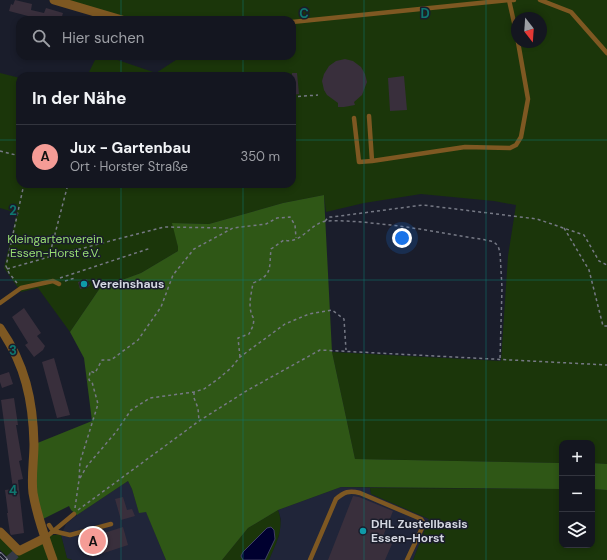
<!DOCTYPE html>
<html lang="de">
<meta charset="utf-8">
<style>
:root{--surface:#141620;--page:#21232d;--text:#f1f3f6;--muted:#9d9fa5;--line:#33353e;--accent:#f59c96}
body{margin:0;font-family:"DM Sans",sans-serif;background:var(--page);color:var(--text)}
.controls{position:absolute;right:12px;bottom:12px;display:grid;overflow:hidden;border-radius:8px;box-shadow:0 2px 6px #0003}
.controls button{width:36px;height:36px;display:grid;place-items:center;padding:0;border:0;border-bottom:1px solid var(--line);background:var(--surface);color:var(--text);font:20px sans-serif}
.compass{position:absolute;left:511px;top:12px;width:36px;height:36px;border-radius:50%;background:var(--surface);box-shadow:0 2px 6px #0003;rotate:163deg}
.you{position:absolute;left:402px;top:238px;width:14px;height:14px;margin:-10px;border:3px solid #fff;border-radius:50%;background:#1a73e8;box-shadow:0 0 0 6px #1a73e833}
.badge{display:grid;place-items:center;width:26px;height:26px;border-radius:50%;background:var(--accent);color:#111;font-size:13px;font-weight:700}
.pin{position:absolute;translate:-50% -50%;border:2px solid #fff;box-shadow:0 1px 4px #0006}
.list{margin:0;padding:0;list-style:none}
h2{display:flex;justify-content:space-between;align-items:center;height:52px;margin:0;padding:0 16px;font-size:17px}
h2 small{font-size:13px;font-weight:400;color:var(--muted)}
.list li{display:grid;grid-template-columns:26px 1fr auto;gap:12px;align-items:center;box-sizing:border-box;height:64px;padding:0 16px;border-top:1px solid var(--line)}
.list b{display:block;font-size:15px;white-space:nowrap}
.list p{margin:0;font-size:13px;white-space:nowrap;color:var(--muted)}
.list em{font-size:13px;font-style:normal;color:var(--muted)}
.icon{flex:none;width:22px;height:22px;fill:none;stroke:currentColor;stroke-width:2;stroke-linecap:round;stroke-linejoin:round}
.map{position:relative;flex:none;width:607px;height:560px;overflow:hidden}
.search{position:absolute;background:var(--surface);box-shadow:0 2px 6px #0003;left:16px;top:16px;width:280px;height:44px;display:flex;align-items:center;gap:10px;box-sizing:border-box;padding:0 14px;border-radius:12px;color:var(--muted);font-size:15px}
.panel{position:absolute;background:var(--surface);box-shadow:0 2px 6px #0003;left:16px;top:72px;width:280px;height:116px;border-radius:12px}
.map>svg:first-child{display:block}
.built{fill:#202539}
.green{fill:#1b360a;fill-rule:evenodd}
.forest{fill:#2f5716}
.water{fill:#00002f;stroke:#404064}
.building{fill:#392f3c}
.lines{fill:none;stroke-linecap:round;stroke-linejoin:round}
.street-tunnel{stroke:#363946;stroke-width:9;stroke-dasharray:9 4.5;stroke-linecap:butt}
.path{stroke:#767985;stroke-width:1.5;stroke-dasharray:3 3;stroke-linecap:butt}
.lane{stroke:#7e5822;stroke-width:4.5}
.street{stroke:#7e5822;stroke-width:9}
.rail-casing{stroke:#979aa6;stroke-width:4}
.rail{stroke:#1a1d2b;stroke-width:2.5;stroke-dasharray:8;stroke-linecap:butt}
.grid{fill:none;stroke:#0f766e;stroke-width:1;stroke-opacity:0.55}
.culture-dot{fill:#0f9aa8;stroke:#1a1d2b;stroke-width:1.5}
.labels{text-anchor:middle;stroke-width:3;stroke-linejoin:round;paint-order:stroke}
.park-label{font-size:12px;fill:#97de71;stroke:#1a1d2b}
.poi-label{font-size:12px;font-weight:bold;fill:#d4d7e1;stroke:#1a1d2b;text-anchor:start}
.grid-label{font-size:13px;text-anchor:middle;font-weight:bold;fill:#0f766e;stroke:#1a1d2b;stroke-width:3;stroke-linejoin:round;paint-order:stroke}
</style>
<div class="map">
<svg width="607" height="560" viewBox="0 0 607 560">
<rect width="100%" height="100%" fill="#1a1d2b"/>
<!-- built -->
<path class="built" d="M128 481 132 489 139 512 146 511 166 560H72L67 559 61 535 66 524 77 515Z
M341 487 370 488 371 494 429 519 413 560H269L279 536 281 519 278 510Z"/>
<!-- green -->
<path class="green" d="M61 0H607V464L592 463V443H562V463L355 459 332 352 501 361 508 256 516 205 494 201 421 194 364 203 326 212 324 195 283 203 209 224 173 223 178 247V251L141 273 100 288 70 332 38 288 21 292 4 268 17 213 0 208V73L20 78V184H292V76H87L97 56H106L156 73 182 56H292V20H130ZM517 18H541V42H517Z
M370 488 562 489V545H592V489L607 490V560H413L429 519 371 494Z
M278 510C285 528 276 543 269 560H222L248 528Z
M0 533 19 551C33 543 44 533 61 535L67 558 72 560H11L0 550Z"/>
<!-- forest -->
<path class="forest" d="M324 195 332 352 355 459 562 463V489L341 487 278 510 248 528 222 560H166L146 512 139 513 132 489 128 481 77 515 71 510 69 506 41 520 34 491 35 444 92 421 84 358 70 332 100 288 141 273 178 251V247L172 223 209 224 283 203Z
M592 463 607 464V490L592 489Z"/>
<!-- water -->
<path class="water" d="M271 527 274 530 275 539 265 560H243L241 556 243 552 267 528Z"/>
<!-- building -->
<path class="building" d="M15 0 32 4 31 10 44 13 46 8 63 13 61 20H43L9 11 11 4 13 5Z
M345 59 353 61 361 67 365 74 367 82 362 95 354 102 355 105 344 107H338V103L327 95 324 90 322 81 324 74 329 66 336 61Z
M292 73H297L299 94 292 95Z
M404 76 407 110 390 111 388 78Z
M87 279 90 286 80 289 78 282Z
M24 308 41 333 37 336 45 346 43 350 34 357 25 345 28 343 12 317Z
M54 358 70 415 57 418 42 362Z
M9 372 13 384 2 388 0 382V375Z
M14 398 18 425H16L22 460 19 461 23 479 18 480 24 533 11 535 10 533 7 513H8L5 490 13 489 1 400Z
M353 496 359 497 393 511 382 539 392 544 385 560H328Z
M123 497 127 510 132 509 135 516 121 520 115 499Z
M123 527 128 545 92 557 84 537 95 532 98 535Z"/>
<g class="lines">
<!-- street-tunnel -->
<path class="street-tunnel" d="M9 560 19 551"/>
<!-- path -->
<path class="path" d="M292 97 318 95
M0 151 20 156
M325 221 329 217H332L423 205 537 219 584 235 599 261 607 265
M564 228 589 270 603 326H607
M49 257 164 227 231 228
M7 269 49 257 68 184
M60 278 151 248
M65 281 75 278
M17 283 9 273 6 266 24 184
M240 357 238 338 249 334 253 326 254 319C247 308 251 296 253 283 273 275 269 268 271 249L284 240C301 245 311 222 327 221 349 220 370 223 391 225 415 228 438 232 461 236 472 238 483 239 494 242L498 246 500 252 502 288 500 359
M194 392V398L198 408 199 421
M80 478 87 466 116 432 131 410 150 398 194 392 204 389 218 379 231 368 240 357 285 324 309 314 332 310 344 319 346 350
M75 508 79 480 80 462 98 404 92 382 89 380 90 371 95 373 102 360H111L138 340 161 307 173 275 194 249 233 228 266 224 277 218 290 217 295 225 296 238
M78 510 199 421 248 390 320 350 607 365"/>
<!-- lane -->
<path class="lane" d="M514 0H509L517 36
M540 0 571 12 607 53
M292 22 509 0
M369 116 372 161
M354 118 359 162 372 161 465 147 510 148 516 145 521 137 528 99 518 42
M0 303 21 288 53 281 59 284
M49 525 53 531 70 535 111 524
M45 538 74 514
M310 560 336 499C344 492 349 490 360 493L421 519 423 522V526L407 560"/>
<!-- street -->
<path class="street" d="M54 0 122 20
M0 328C25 364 33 400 34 444 34 460 31 477 33 493 37 516 45 538 53 560
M0 532 19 551 45 538"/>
<!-- rail casing -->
<g class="rail-casing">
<path id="rail" d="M0 554 6 560"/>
</g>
<!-- rail -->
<use href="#rail" class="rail"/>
</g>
<!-- grid -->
<path class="grid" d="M121 0V20M243 0V20M364 0V560M486 0V560M121 56V76M243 56V76M0 140H20M292 140H607M121 184V560M243 184V560M0 280H607M0 420H607"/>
<!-- markers -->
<g class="culture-dot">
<circle cx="84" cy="284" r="4"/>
<circle cx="363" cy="531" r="4"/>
</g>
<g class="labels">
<!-- park labels -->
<g class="park-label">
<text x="55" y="243">Kleingartenverein<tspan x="55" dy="14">Essen-Horst e.V.</tspan></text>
</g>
<!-- poi labels -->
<g class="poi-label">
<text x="92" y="288">Vereinshaus</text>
<text x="371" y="528">DHL Zustellbasis<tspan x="371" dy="14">Essen-Horst</tspan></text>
</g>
</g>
<g class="grid-label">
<text x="304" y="18">C</text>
<text x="425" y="18">D</text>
<text x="13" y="215">2</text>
<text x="13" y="355">3</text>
<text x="13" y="495">4</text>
</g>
</svg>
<div class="controls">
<button>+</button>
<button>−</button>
<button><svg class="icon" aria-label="layers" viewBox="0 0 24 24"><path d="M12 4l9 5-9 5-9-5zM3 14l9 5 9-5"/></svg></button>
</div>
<svg class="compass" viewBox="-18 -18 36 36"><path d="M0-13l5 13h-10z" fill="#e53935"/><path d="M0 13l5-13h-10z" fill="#9d9fa5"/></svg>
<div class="you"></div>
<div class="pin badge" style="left:93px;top:541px">A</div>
<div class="search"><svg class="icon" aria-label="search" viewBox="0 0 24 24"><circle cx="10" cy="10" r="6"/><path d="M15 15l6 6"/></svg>Hier suchen</div>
<section class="panel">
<h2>In der Nähe<small></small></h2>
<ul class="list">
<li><span class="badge">A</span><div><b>Jux - Gartenbau</b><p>Ort · Horster Straße</p></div><em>350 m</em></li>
</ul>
</section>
</div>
